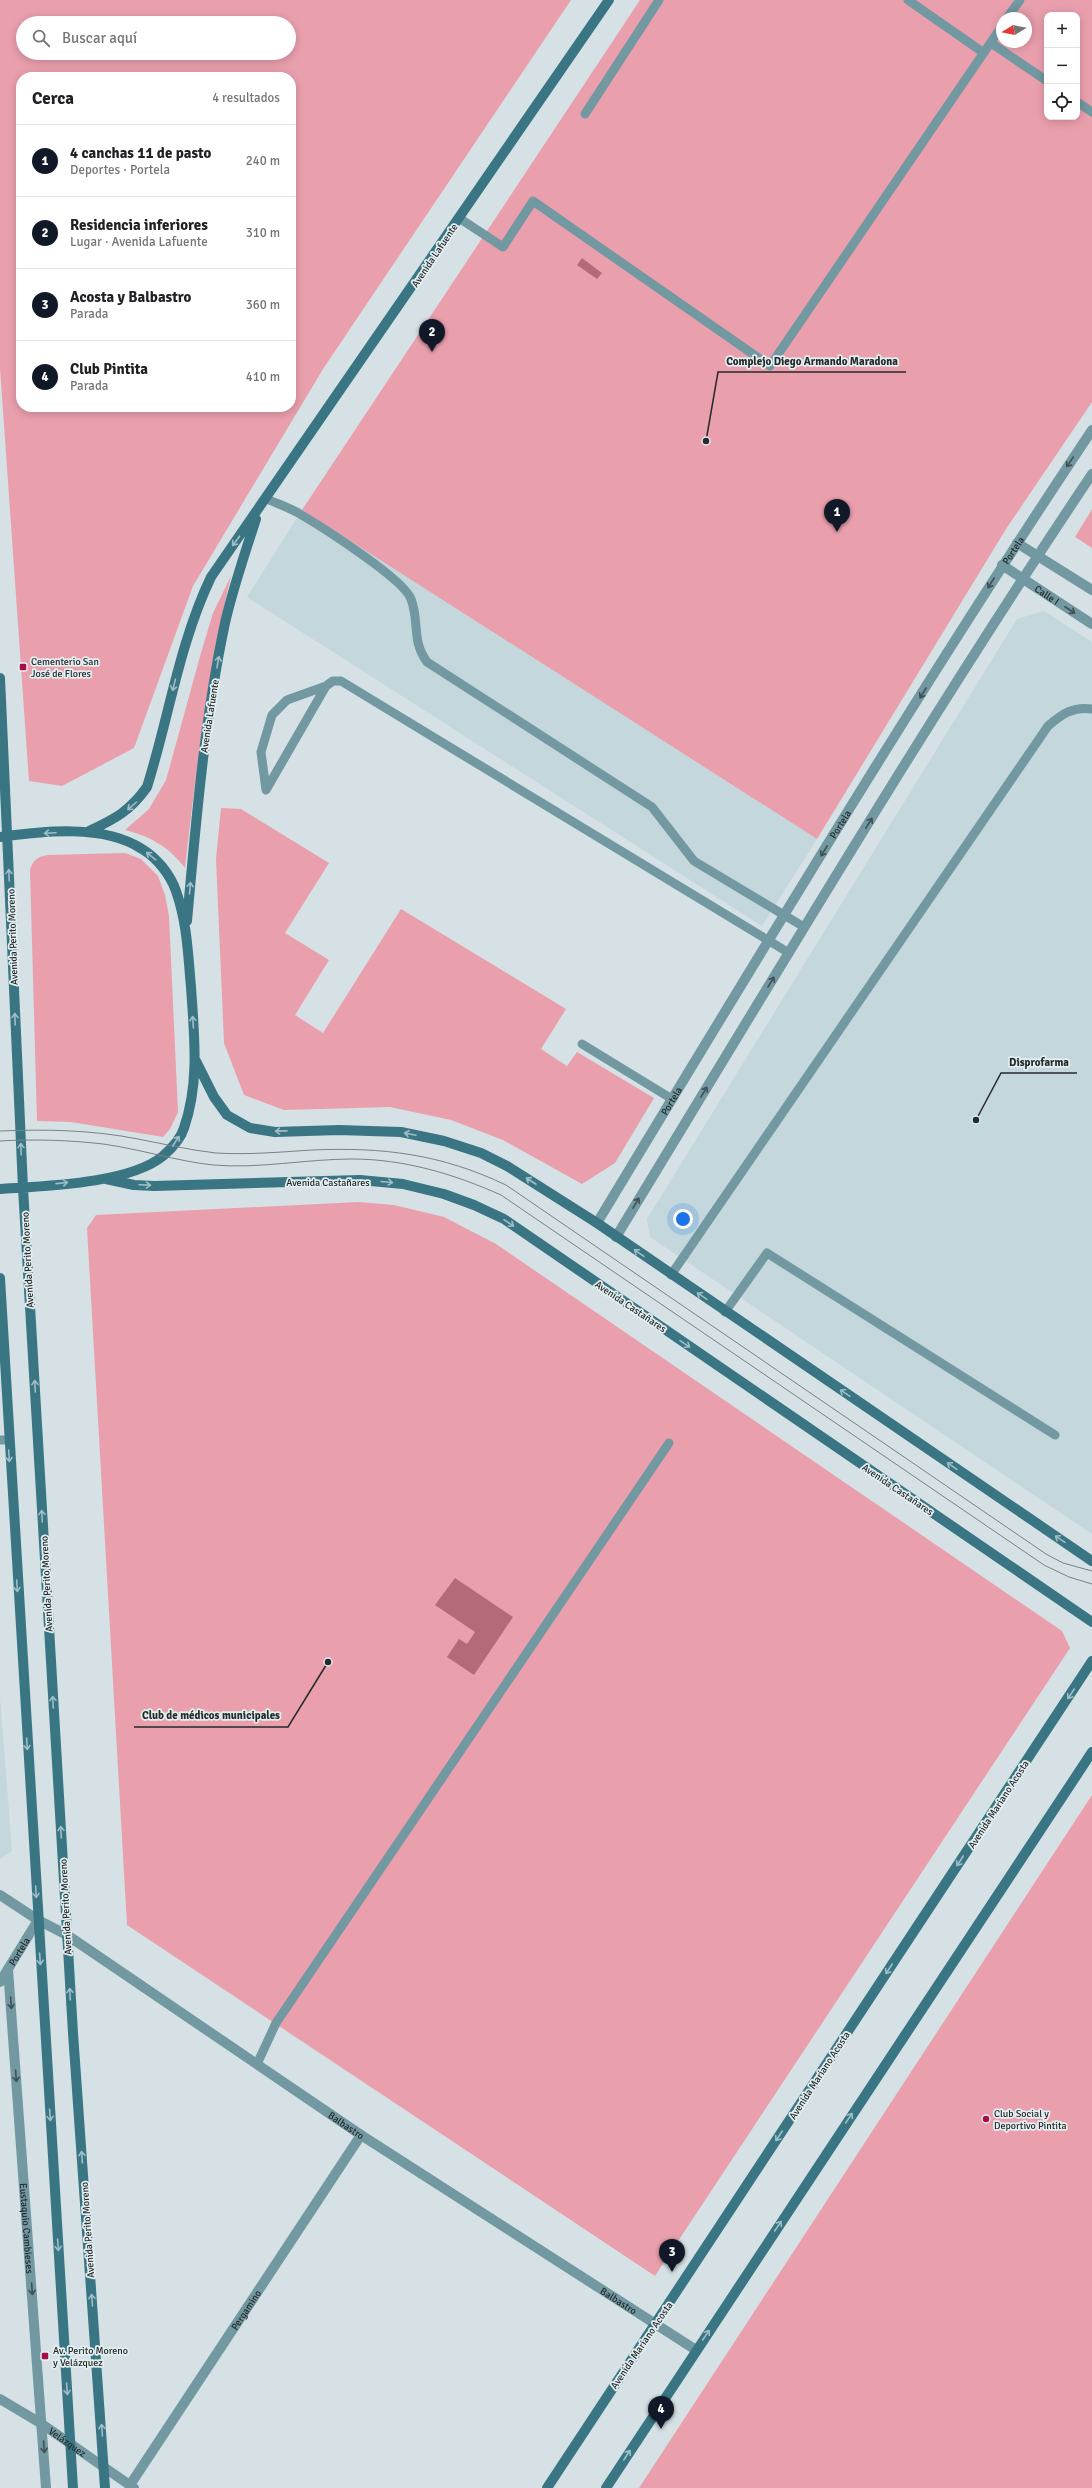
<!DOCTYPE html>
<html lang="es">
<meta charset="utf-8">
<style>
:root{--surface:#fff;--page:#f2f2f2;--text:#202124;--muted:#757577;--line:#e0e0e0;--accent:#111827}
body{margin:0;font-family:Signika,sans-serif;background:var(--page);color:var(--text)}
.controls{position:absolute;right:12px;top:12px;display:grid;overflow:hidden;border-radius:8px;box-shadow:0 2px 10px #0003}
.controls button{width:36px;height:36px;display:grid;place-items:center;padding:0;border:0;border-bottom:1px solid var(--line);background:var(--surface);color:var(--text);font:20px sans-serif}
.compass{position:absolute;left:996px;top:12px;width:36px;height:36px;border-radius:50%;background:var(--surface);box-shadow:0 2px 10px #0003;rotate:260deg}
.you{position:absolute;left:683px;top:1219px;width:14px;height:14px;margin:-10px;border:3px solid #fff;border-radius:50%;background:#1a73e8;box-shadow:0 0 0 6px #1a73e833}
.badge{display:grid;place-items:center;width:26px;height:26px;border-radius:50%;background:var(--accent);color:#fff;font-size:13px;font-weight:700}
.pin{position:absolute;translate:-50% -33px;filter:drop-shadow(0 1px 2px #0008)}
.pin::after{content:'';position:absolute;top:21px;width:14px;height:12px;background:inherit;clip-path:polygon(0 0,100% 0,50% 100%)}
.list{margin:0;padding:0;list-style:none}
h2{display:flex;justify-content:space-between;align-items:center;height:52px;margin:0;padding:0 16px;font-size:17px}
h2 small{font-size:13px;font-weight:400;color:var(--muted)}
.list li{display:grid;grid-template-columns:26px 1fr auto;gap:12px;align-items:center;box-sizing:border-box;height:72px;padding:0 16px;border-top:1px solid var(--line)}
.list b{display:block;font-size:15px;white-space:nowrap}
.list p{margin:0;font-size:13px;white-space:nowrap;color:var(--muted)}
.list em{font-size:13px;font-style:normal;color:var(--muted)}
.icon{flex:none;width:22px;height:22px;fill:none;stroke:currentColor;stroke-width:2;stroke-linecap:round;stroke-linejoin:round}
.map{position:relative;flex:none;width:1092px;height:2488px;overflow:hidden}
.search{position:absolute;background:var(--surface);box-shadow:0 2px 10px #0003;left:16px;top:16px;width:280px;height:44px;display:flex;align-items:center;gap:10px;box-sizing:border-box;padding:0 14px;border-radius:22px;color:var(--muted);font-size:15px}
.panel{position:absolute;background:var(--surface);box-shadow:0 2px 10px #0003;left:16px;top:72px;width:280px;height:340px;border-radius:16px}
.map>svg:first-child{display:block}
.built{fill:#c3d7dc}
.green{fill:#ea9fad;fill-rule:evenodd}
.water{fill:#b56a7a}
.lines{fill:none;stroke-linecap:round;stroke-linejoin:round}
.lane{stroke:#7298a1;stroke-width:9}
.street{stroke:#7298a1;stroke-width:10}
.secondary{stroke:#397583;stroke-width:10}
.tram{stroke:#7a8284;stroke-width:1}
.oneway{stroke:#405054}
.oneway2{stroke:#9fbec5}
.poi-dot{fill:#a40e49;stroke:#e3eef1;stroke-width:1.5}
.labels{text-anchor:middle;stroke-width:3.5;stroke-linejoin:round;paint-order:stroke}
.street-label{font-size:10px;fill:#252a2b;stroke:#e3eef1}
.poi-label{font-size:10px;fill:#252a2b;stroke:#e3eef1;text-anchor:start}
.leader{fill:none;stroke:#252a2b;stroke-width:1.5}
.callout-dot{fill:#252a2b;stroke:#e3eef1;stroke-width:1.5}
.callout-label{font-size:11px;text-anchor:middle;font-weight:bold;fill:#252a2b;stroke:#e3eef1;stroke-width:3.5;stroke-linejoin:round;paint-order:stroke}
</style>
<div class="map">
<svg width="1092" height="2488" viewBox="0 0 1092 2488">
<rect width="100%" height="100%" fill="#d5e1e4"/>
<!-- built -->
<path class="built" d="M302 510 817 839 762 926 247 597Z
M1044 611 1092 642V1534L650 1237 647 1219 1017 619Z
M0 1697 12 1851 0 1859Z"/>
<!-- green -->
<path class="green" d="M0 0H571L323 369 193 586 134 748 62 786 29 781 0 368ZM23 23H289V53H23ZM21 77H291V407H21Z
M640 0H1092V402L1006 529 817 839 302 510ZM1047 15H1077V117H1047ZM1002 18H1026V42H1002Z
M1092 509V548L1075 537Z
M231 576C208 672 196 770 185 868 169 847 150 836 125 830L149 809 166 780 201 653 213 613Z
M221 808 241 809 329 863 285 933 329 960 295 1015 323 1033 401 909 566 1009 541 1049 567 1066 577 1052 654 1098 615 1163 582 1184 503 1140 451 1120 390 1107 284 1110 244 1095 224 1043 216 859Z
M125 853 141 859 158 876 165 895 169 916 178 1112 170 1129 163 1137 71 1122 37 1121 30 870C33 860 37 857 48 855Z
M358 1202 394 1205 444 1217 496 1244 1062 1631 1070 1648 655 2276 127 1925 87 1228 96 1215Z
M1092 1795V2488H639Z"/>
<!-- water -->
<path class="water" d="M582 258 602 273 597 279 577 265Z
M455 1578 513 1617 474 1675 447 1657 459 1639 467 1644 475 1632 435 1605Z"/>
<g class="lines">
<!-- lane -->
<path class="lane" d="M908 0 984 53
M1007 18 1020 0
M991 43 1047 81
M1077 102 1092 112
M585 114 659 0
M459 218 503 247 533 201 770 366 1002 26
M267 499C278 504 290 508 300 514 322 527 404 579 411 599 420 623 411 640 427 662L652 807 694 861 804 927
M326 686 266 790 261 752 272 715 287 700 326 686 333 681H341L789 953
M582 1044 672 1099
M671 1275 1048 726C1062 714 1073 706 1092 709
M725 1312 767 1253 1055 1435
M0 1440H8
M257 2064 276 2023 669 1443"/>
<!-- street -->
<g class="street">
<path d="M1017 543 1092 590"/>
<path id="s1" d="M1002 565 1092 624"/>
<path id="s2" d="M597 1223C758 957 919 689 1092 430"/>
<path d="M616 1237C772 981 925 723 1092 474"/>
<path id="s3" d="M0 1895 38 1920 67 1935 361 2135 696 2350"/>
<path id="s4" d="M8 1969 46 2488"/>
<path id="s5" d="M0 1982 38 1920"/>
<path id="s6" d="M0 2399 42 2424 134 2488"/>
<path id="s7" d="M130 2485 361 2135"/>
</g>
<!-- secondary -->
<path class="secondary" d="M0 678 23 1188 73 2033 105 2488
M89 831C115 819 130 811 147 787 169 717 179 644 211 577L609 0
M0 837C43 831 104 824 142 849 157 858 170 874 176 891 187 922 188 954 191 987 194 1034 200 1082 184 1128 181 1138 171 1149 163 1156 129 1184 44 1186 0 1189
M187 921C196 822 204 722 225 623 233 588 245 553 256 519
M196 1061 214 1097 227 1115 250 1128 275 1132 339 1130 401 1132 444 1141 481 1153 507 1166 597 1223 1092 1561
M106 1179 134 1185 154 1186 360 1180 403 1184 444 1194 474 1205 504 1219 1092 1622
M0 1278 73 2488
M547 2488 1092 1661
M606 2488 1092 1752"/>
<!-- tram -->
<path class="tram" d="M0 1131C46 1129 93 1130 138 1139 164 1144 189 1150 216 1153 248 1155 280 1152 312 1150 383 1147 441 1154 506 1185L1046 1554 1063 1563 1092 1571
M0 1141C34 1139 69 1140 103 1144 140 1149 176 1161 213 1165 259 1169 306 1159 352 1159 404 1159 454 1174 501 1195L1044 1565 1069 1577 1092 1584"/>
</g>
<!-- one-way arrows -->
<defs><path id="oneway-shaft" d="M-6 0H5M1.5-3L5.5 0L1.5 3" fill="none" stroke-width="1.6" stroke-linecap="round" stroke-linejoin="round"/></defs>
<g class="oneway">
<use href="#oneway-shaft" transform="translate(1070 462) rotate(124)"/>
<use href="#oneway-shaft" transform="translate(991 583) rotate(122)"/>
<use href="#oneway-shaft" transform="translate(1070 610) rotate(33)"/>
<use href="#oneway-shaft" transform="translate(923 693) rotate(122)"/>
<use href="#oneway-shaft" transform="translate(869 823) rotate(-58)"/>
<use href="#oneway-shaft" transform="translate(824 851) rotate(122)"/>
<use href="#oneway-shaft" transform="translate(771 982) rotate(-59)"/>
<use href="#oneway-shaft" transform="translate(704 1092) rotate(-59)"/>
<use href="#oneway-shaft" transform="translate(636 1203) rotate(-59)"/>
<use href="#oneway-shaft" transform="translate(11 2003) rotate(86)"/>
<use href="#oneway-shaft" transform="translate(16 2076) rotate(86)"/>
<use href="#oneway-shaft" transform="translate(32 2289) rotate(86)"/>
<use href="#oneway-shaft" transform="translate(44 2447) rotate(86)"/>
</g>
<g class="oneway2">
<use href="#oneway-shaft" transform="translate(236 541) rotate(127)"/>
<use href="#oneway-shaft" transform="translate(218 662) rotate(-80)"/>
<use href="#oneway-shaft" transform="translate(174 685) rotate(104)"/>
<use href="#oneway-shaft" transform="translate(132 806) rotate(138)"/>
<use href="#oneway-shaft" transform="translate(50 833) rotate(177)"/>
<use href="#oneway-shaft" transform="translate(151 856) rotate(-141)"/>
<use href="#oneway-shaft" transform="translate(9 875) rotate(-92)"/>
<use href="#oneway-shaft" transform="translate(190 888) rotate(-85)"/>
<use href="#oneway-shaft" transform="translate(15 1019) rotate(-92)"/>
<use href="#oneway-shaft" transform="translate(193 1022) rotate(-94)"/>
<use href="#oneway-shaft" transform="translate(281 1131) rotate(179)"/>
<use href="#oneway-shaft" transform="translate(410 1134) rotate(-168)"/>
<use href="#oneway-shaft" transform="translate(176 1141) rotate(-57)"/>
<use href="#oneway-shaft" transform="translate(21 1149) rotate(-92)"/>
<use href="#oneway-shaft" transform="translate(531 1181) rotate(-147)"/>
<use href="#oneway-shaft" transform="translate(387 1182) rotate(5)"/>
<use href="#oneway-shaft" transform="translate(62 1183) rotate(-6)"/>
<use href="#oneway-shaft" transform="translate(145 1185) rotate(2)"/>
<use href="#oneway-shaft" transform="translate(509 1223) rotate(34)"/>
<use href="#oneway-shaft" transform="translate(639 1253) rotate(-145)"/>
<use href="#oneway-shaft" transform="translate(702 1296) rotate(-146)"/>
<use href="#oneway-shaft" transform="translate(685 1344) rotate(34)"/>
<use href="#oneway-shaft" transform="translate(35 1386) rotate(-93)"/>
<use href="#oneway-shaft" transform="translate(845 1393) rotate(-146)"/>
<use href="#oneway-shaft" transform="translate(9 1456) rotate(87)"/>
<use href="#oneway-shaft" transform="translate(952 1466) rotate(-146)"/>
<use href="#oneway-shaft" transform="translate(42 1516) rotate(-93)"/>
<use href="#oneway-shaft" transform="translate(1060 1539) rotate(-146)"/>
<use href="#oneway-shaft" transform="translate(17 1586) rotate(87)"/>
<use href="#oneway-shaft" transform="translate(1071 1694) rotate(123)"/>
<use href="#oneway-shaft" transform="translate(53 1702) rotate(-93)"/>
<use href="#oneway-shaft" transform="translate(27 1744) rotate(87)"/>
<use href="#oneway-shaft" transform="translate(61 1832) rotate(-93)"/>
<use href="#oneway-shaft" transform="translate(960 1861) rotate(123)"/>
<use href="#oneway-shaft" transform="translate(36 1892) rotate(87)"/>
<use href="#oneway-shaft" transform="translate(40 1959) rotate(86)"/>
<use href="#oneway-shaft" transform="translate(889 1969) rotate(123)"/>
<use href="#oneway-shaft" transform="translate(70 1994) rotate(-93)"/>
<use href="#oneway-shaft" transform="translate(50 2115) rotate(86)"/>
<use href="#oneway-shaft" transform="translate(849 2118) rotate(-56)"/>
<use href="#oneway-shaft" transform="translate(779 2136) rotate(123)"/>
<use href="#oneway-shaft" transform="translate(82 2157) rotate(-94)"/>
<use href="#oneway-shaft" transform="translate(778 2226) rotate(-56)"/>
<use href="#oneway-shaft" transform="translate(58 2245) rotate(86)"/>
<use href="#oneway-shaft" transform="translate(92 2300) rotate(-94)"/>
<use href="#oneway-shaft" transform="translate(706 2335) rotate(-56)"/>
<use href="#oneway-shaft" transform="translate(67 2389) rotate(86)"/>
<use href="#oneway-shaft" transform="translate(102 2430) rotate(-94)"/>
<use href="#oneway-shaft" transform="translate(627 2455) rotate(-57)"/>
</g>
<!-- markers -->
<g class="poi-dot">
<rect x="19" y="663" width="8" height="8" rx="2"/>
<circle cx="986" cy="2119" r="4"/>
<rect x="41" y="2352" width="8" height="8" rx="2"/>
</g>
<g class="labels">
<!-- street labels -->
<g class="street-label">
<text transform="translate(434 255) rotate(-56)" y="4">Avenida Lafuente</text>
<text dy="4" stroke="none"><textPath href="#s2" startOffset="791">Portela</textPath></text>
<text dy="4" stroke="none"><textPath href="#s1" startOffset="54">Calle I</textPath></text>
<text transform="translate(209 716) rotate(-81)" y="4">Avenida Lafuente</text>
<text dy="4" stroke="none"><textPath href="#s2" startOffset="467">Portela</textPath></text>
<text transform="translate(12 937) rotate(-92)" y="4">Avenida Perito Moreno</text>
<text dy="4" stroke="none"><textPath href="#s2" startOffset="143">Portela</textPath></text>
<text x="328" y="1186">Avenida Castañares</text>
<text transform="translate(27 1260) rotate(-93)" y="4">Avenida Perito Moreno</text>
<text transform="translate(631 1306) rotate(34)" y="4">Avenida Castañares</text>
<text transform="translate(898 1489) rotate(34)" y="4">Avenida Castañares</text>
<text transform="translate(46 1584) rotate(-93)" y="4">Avenida Perito Moreno</text>
<text transform="translate(998 1804) rotate(-57)" y="4">Avenida Mariano Acosta</text>
<text transform="translate(65 1907) rotate(-93)" y="4">Avenida Perito Moreno</text>
<text dy="4" stroke="none"><textPath href="#s5" startOffset="36">Portela</textPath></text>
<text transform="translate(819 2075) rotate(-57)" y="4">Avenida Mariano Acosta</text>
<text dy="4" stroke="none"><textPath href="#s3" startOffset="416">Balbastro</textPath></text>
<text dy="4" stroke="none"><textPath href="#s4" startOffset="260">Eustaquio Cambieses</textPath></text>
<text transform="translate(87 2230) rotate(-94)" y="4">Avenida Perito Moreno</text>
<text dy="4" stroke="none"><textPath href="#s3" startOffset="740">Balbastro</textPath></text>
<text dy="4" stroke="none"><textPath href="#s7" startOffset="210">Pergamino</textPath></text>
<text transform="translate(641 2345) rotate(-56)" y="4">Avenida Mariano Acosta</text>
<text dy="4" stroke="none"><textPath href="#s6" startOffset="80">Velázquez</textPath></text>
</g>
<!-- poi labels -->
<g class="poi-label">
<text x="31" y="665">Cementerio San<tspan x="31" dy="12">José de Flores</tspan></text>
<text x="994" y="2117">Club Social y<tspan x="994" dy="12">Deportivo Pintita</tspan></text>
<text x="53" y="2354">Av. Perito Moreno<tspan x="53" dy="12">y Velázquez</tspan></text>
</g>
</g>
<!-- callouts -->
<path class="leader" d="M706 441L718 372H906M976 1120L1001 1073H1077M328 1662L288 1727H134"/>
<g class="callout-dot">
<circle cx="706" cy="441" r="4"/>
<circle cx="976" cy="1120" r="4"/>
<circle cx="328" cy="1662" r="4"/>
</g>
<g class="callout-label">
<text x="812" y="365">Complejo Diego Armando Maradona</text>
<text x="1039" y="1066">Disprofarma</text>
<text x="211" y="1719">Club de médicos municipales</text>
</g>
</svg>
<div class="controls">
<button>+</button>
<button>−</button>
<button><svg class="icon" aria-label="locate" viewBox="0 0 24 24"><circle cx="12" cy="12" r="6"/><path d="M12 2v4M12 18v4M2 12h4M18 12h4"/></svg></button>
</div>
<svg class="compass" viewBox="-18 -18 36 36"><path d="M0-13l5 13h-10z" fill="#e53935"/><path d="M0 13l5-13h-10z" fill="#757577"/></svg>
<div class="you"></div>
<div class="pin badge" style="left:837px;top:532px">1</div>
<div class="pin badge" style="left:432px;top:352px">2</div>
<div class="pin badge" style="left:672px;top:2272px">3</div>
<div class="pin badge" style="left:661px;top:2429px">4</div>
<div class="search"><svg class="icon" aria-label="search" viewBox="0 0 24 24"><circle cx="10" cy="10" r="6"/><path d="M15 15l6 6"/></svg>Buscar aquí</div>
<section class="panel">
<h2>Cerca<small>4 resultados</small></h2>
<ul class="list">
<li><span class="badge">1</span><div><b>4 canchas 11 de pasto</b><p>Deportes · Portela</p></div><em>240 m</em></li>
<li><span class="badge">2</span><div><b>Residencia inferiores</b><p>Lugar · Avenida Lafuente</p></div><em>310 m</em></li>
<li><span class="badge">3</span><div><b>Acosta y Balbastro</b><p>Parada</p></div><em>360 m</em></li>
<li><span class="badge">4</span><div><b>Club Pintita</b><p>Parada</p></div><em>410 m</em></li>
</ul>
</section>
</div>
